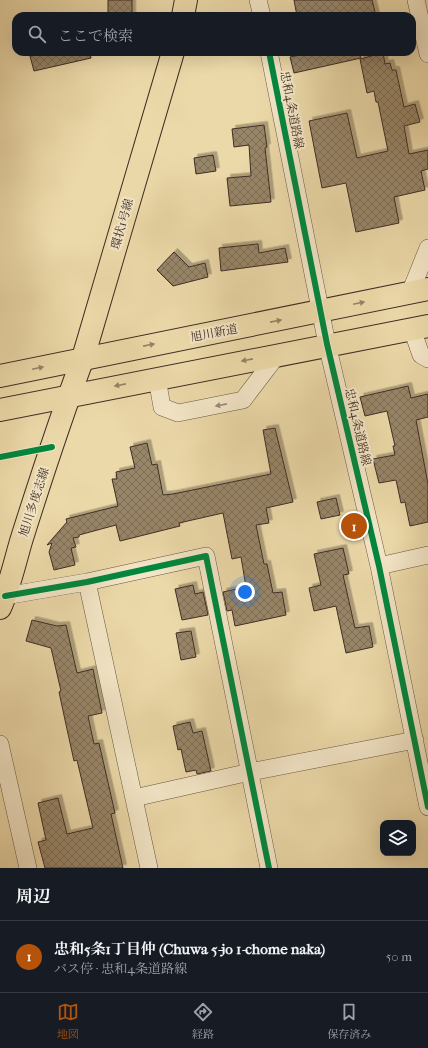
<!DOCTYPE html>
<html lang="ja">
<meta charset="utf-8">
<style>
:root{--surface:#171b24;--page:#242831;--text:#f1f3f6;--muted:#9ea1a6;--line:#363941;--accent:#b45309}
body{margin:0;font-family:"IM FELL French Canon","Noto Serif JP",serif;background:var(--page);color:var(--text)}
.controls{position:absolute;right:12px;bottom:12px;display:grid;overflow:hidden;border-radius:8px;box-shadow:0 4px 16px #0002}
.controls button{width:36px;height:36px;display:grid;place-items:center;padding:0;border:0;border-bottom:1px solid var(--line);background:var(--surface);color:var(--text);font:20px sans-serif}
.you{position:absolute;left:245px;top:592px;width:14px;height:14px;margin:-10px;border:3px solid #fff;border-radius:50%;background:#1a73e8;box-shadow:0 0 0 6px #1a73e833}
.badge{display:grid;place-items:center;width:26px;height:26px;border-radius:50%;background:var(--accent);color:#fff;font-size:13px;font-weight:700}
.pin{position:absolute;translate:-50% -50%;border:2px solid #fff;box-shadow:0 1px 4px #0006}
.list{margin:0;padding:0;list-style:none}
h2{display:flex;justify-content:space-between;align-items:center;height:52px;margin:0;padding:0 16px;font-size:17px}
h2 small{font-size:13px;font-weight:400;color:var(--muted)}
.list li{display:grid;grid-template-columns:26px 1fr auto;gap:12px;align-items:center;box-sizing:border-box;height:72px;padding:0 16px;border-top:1px solid var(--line)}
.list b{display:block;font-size:15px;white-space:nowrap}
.list p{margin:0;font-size:13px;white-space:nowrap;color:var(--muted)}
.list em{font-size:13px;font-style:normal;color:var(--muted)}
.icon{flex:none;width:22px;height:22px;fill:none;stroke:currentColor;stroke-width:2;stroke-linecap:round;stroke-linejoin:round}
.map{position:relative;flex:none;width:428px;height:868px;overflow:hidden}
.search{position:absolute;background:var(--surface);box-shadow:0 4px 16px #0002;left:12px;right:12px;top:12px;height:44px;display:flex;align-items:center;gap:10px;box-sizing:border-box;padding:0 14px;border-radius:12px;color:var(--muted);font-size:15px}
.sheet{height:124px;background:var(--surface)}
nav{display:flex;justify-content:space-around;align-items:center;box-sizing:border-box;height:56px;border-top:1px solid var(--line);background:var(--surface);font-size:11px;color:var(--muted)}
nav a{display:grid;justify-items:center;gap:2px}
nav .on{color:var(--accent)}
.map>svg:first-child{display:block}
.building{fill:url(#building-cross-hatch);stroke:#3e2d24;filter:url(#shadow)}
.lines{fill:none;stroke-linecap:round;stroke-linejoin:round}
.street-casing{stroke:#6a5845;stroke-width:18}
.primary-casing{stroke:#3e2d24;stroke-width:24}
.highway-casing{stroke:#3e2d24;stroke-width:24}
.street{stroke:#f3e6c7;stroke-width:17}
.primary{stroke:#ecd9a9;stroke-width:22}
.highway{stroke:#ecd9a9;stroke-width:22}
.cycleway-casing{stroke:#f3e6c7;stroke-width:8}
.cycleway{stroke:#00873e;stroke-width:6}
.oneway{fill:#958366}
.oneway2{fill:#988a76}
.labels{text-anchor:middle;stroke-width:4;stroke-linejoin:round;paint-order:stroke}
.street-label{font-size:12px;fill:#3e2d24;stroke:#f3e6c7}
</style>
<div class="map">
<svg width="428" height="868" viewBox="0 0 428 868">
<defs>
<pattern id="building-cross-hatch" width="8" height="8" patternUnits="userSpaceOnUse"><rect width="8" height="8" fill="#988669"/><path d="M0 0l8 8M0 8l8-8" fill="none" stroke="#7d6e56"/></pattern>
<filter id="shadow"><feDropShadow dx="3.5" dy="-3.5" stdDeviation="0" flood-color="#0004"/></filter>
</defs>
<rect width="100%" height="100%" fill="#ecd9a9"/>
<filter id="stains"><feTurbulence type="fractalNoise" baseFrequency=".005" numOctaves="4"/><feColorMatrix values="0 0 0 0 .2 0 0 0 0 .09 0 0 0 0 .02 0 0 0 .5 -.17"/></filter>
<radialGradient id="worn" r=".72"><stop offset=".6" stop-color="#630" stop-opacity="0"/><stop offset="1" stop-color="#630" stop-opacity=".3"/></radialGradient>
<!-- building -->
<path class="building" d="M108 0H132V16H108Z
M294 0H372L376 16H297Z
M45 52H90L91 58 34 71 30 56Z
M312 52H360L361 58 294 73 290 57Z
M383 53 385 64 390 63 392 70H396L404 107 415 104 420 122 404 126 409 154 428 150V169L421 171 425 190 394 197 399 223 356 232 346 183 322 188 309 121 347 113 357 158 388 151 378 102H376L374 91 367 93 360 59Z
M264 125 267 147 265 148 271 202 230 206 227 178 251 176 249 145 234 147 232 129Z
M213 155 216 171 196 174 194 158Z
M258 244 259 253 285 248 288 262 221 271 219 248Z
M174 252 189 267 205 263 208 277 173 286 157 270Z
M408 386 411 398 428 394V417L416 420 428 484V522L410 526 405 502 401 503 396 480 379 483 373 459 395 455 393 446H395L387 411 365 416 360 397Z
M275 428 293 502 266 508 269 523 256 525 264 564H267L273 593 282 592 286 615 235 626 232 610 227 611 223 592 246 587 241 557 232 559 223 513 179 523 180 526 120 541 116 525 79 535V537L73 538 76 547 71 548 75 565 54 570 49 552 52 543 47 545 67 522 66 519 118 506 112 479H117L116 472 135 468 130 447 147 443 152 465 157 464 163 495 173 494 271 474 263 430Z
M336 498 340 515 321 519 317 502Z
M343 548 349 574 343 575 355 628 369 626 373 647 346 653 336 606 314 611 309 588 321 585 314 554Z
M193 585 195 594 203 592 208 615 182 620 175 589Z
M32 620 57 626 66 625 77 673 93 669 102 713 88 716 94 744 99 743 115 813 111 814 123 868H45L38 842 46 840 38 803 58 798 67 834 93 828 77 760 74 761 65 720 59 692 61 691 51 648 26 641Z
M191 631 196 657 181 660 176 633Z
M190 722 193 733 202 731 211 771 197 774 196 770 186 772 181 749 178 750 173 726Z"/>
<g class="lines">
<!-- street casing -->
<g class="street-casing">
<path id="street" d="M258 0 262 16
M416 0 428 54
M269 52 327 344 379 566 428 807
M410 293 428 248
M412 329 421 355 428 359
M157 378 162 407 178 413 243 400 278 354
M379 566 428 555
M87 582 149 868
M5 596 87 582 206 556 269 868
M0 744 28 868
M134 798 250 772 415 740"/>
</g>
<!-- primary casing -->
<g class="primary-casing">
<path id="primary" d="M183 16 186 0
M0 608C10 586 15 561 22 538 41 478 61 417 83 358L173 52"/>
</g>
<!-- highway casing -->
<g class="highway-casing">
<path id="highway" d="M0 376 428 289
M0 410 428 326"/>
</g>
<!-- street -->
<use href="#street" class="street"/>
<!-- primary -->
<use href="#primary" class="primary"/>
<!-- highway -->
<use href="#highway" class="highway"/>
<!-- cycleway casing -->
<g class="cycleway-casing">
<path id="cycleway" d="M269 52 327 344 379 566 428 807
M0 457 52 447
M5 596 87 582 206 556 269 868"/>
</g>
<!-- cycleway -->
<use href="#cycleway" class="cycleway"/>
</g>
<!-- one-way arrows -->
<defs><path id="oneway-solid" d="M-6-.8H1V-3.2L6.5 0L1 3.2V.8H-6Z"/></defs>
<g class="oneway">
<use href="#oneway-solid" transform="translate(359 303) rotate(-12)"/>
<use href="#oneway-solid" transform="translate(276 321) rotate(-11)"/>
<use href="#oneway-solid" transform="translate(149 345) rotate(-11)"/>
<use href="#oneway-solid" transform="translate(247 360) rotate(169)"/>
<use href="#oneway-solid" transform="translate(38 368) rotate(-12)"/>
<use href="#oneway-solid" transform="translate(120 385) rotate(169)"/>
</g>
<use class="oneway2" href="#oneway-solid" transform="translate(221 405) rotate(169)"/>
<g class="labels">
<!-- street labels -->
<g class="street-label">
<text transform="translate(292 110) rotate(79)" y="4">忠和4条道路線</text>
<text transform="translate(122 224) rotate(-74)" y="4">環状1号線</text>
<text transform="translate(214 333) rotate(-11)" y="4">旭川新道</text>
<text transform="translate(358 427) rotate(77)" y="4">忠和4条道路線</text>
<text transform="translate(34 502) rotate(-72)" y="4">旭川多度志線</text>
</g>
</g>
<rect width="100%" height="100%" filter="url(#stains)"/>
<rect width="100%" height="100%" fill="url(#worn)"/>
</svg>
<div class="controls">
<button><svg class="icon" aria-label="layers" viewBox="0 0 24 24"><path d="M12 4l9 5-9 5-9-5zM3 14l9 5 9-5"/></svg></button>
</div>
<div class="you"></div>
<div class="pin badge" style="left:354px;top:526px">1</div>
<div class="search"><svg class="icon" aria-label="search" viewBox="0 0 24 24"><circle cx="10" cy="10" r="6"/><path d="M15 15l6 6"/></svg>ここで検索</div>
</div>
<section class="sheet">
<h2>周辺<small></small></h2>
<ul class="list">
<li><span class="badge">1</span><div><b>忠和5条1丁目仲 (Chuwa 5-jo 1-chome naka)</b><p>バス停 · 忠和4条道路線</p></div><em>50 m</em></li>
</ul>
</section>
<nav>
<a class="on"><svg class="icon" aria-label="map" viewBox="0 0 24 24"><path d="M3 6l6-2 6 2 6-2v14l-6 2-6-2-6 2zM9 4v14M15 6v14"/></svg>地図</a>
<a><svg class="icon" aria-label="directions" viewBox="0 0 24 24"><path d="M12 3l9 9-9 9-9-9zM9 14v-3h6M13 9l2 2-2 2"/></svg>経路</a>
<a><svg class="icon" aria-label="saved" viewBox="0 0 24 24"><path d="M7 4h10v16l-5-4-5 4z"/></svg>保存済み</a>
</nav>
